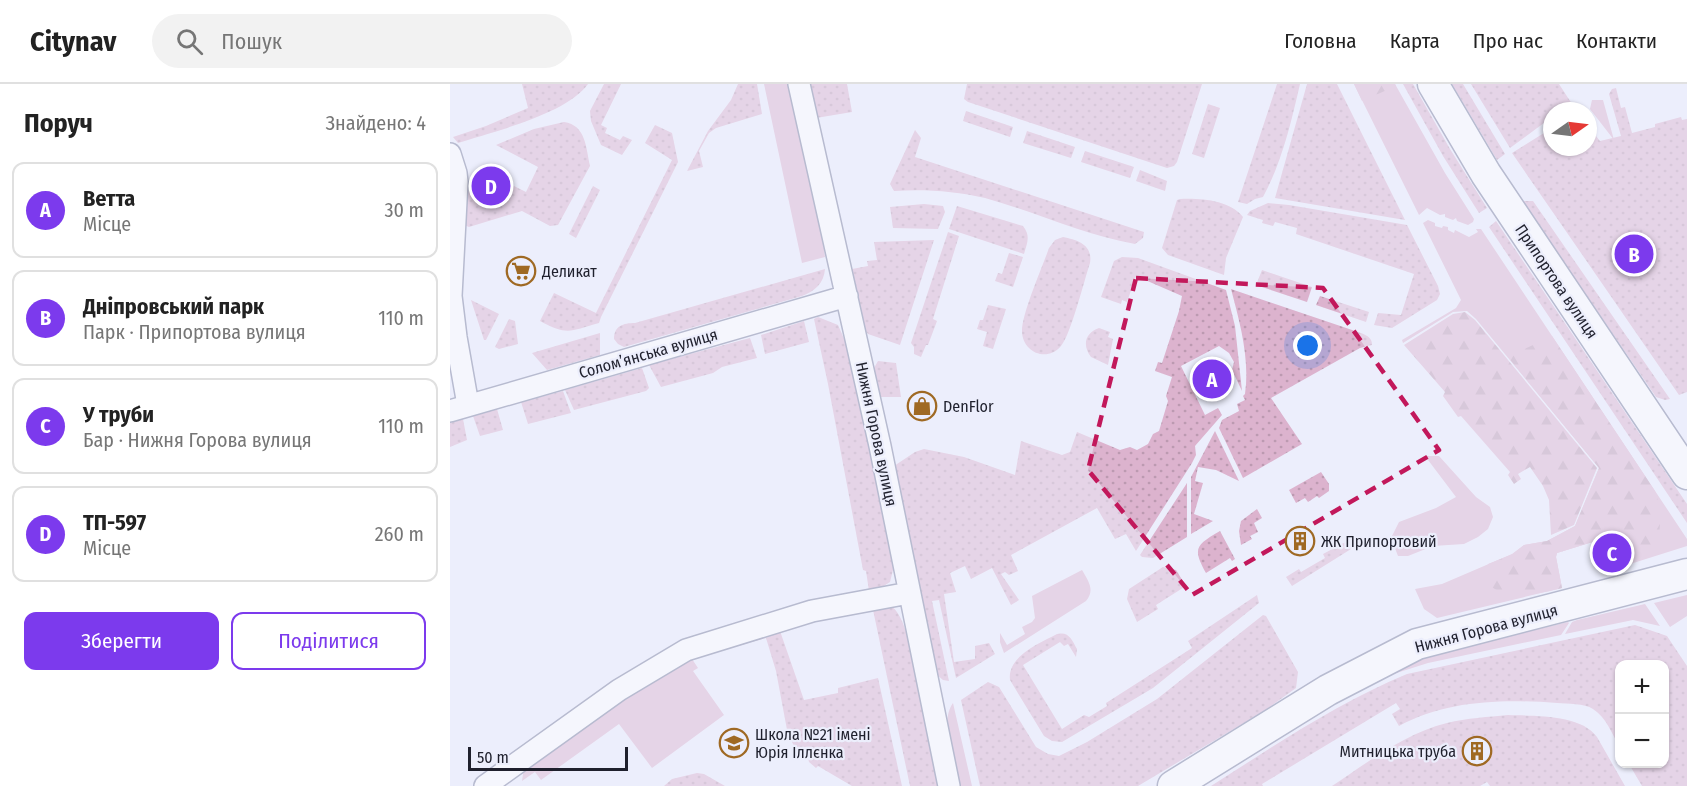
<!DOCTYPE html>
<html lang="uk">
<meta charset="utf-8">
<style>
:root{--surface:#fff;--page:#f2f2f2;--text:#222;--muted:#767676;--line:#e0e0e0;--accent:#7c3aed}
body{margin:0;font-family:"Fira Sans Condensed",sans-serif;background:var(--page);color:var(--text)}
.controls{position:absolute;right:18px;bottom:18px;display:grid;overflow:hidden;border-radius:12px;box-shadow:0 2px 4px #0004}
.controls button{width:54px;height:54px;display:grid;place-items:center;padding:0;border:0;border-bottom:2px solid var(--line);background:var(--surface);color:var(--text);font:30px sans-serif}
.compass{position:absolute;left:1093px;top:18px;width:54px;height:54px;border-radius:50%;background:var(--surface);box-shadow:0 2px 4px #0004;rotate:76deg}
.scale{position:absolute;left:18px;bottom:15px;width:160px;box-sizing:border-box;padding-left:6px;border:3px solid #1f202d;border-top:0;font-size:16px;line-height:21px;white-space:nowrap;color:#1f202d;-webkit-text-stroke:4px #eceefc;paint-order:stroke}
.you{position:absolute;left:858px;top:262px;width:21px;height:21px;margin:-15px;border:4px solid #fff;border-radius:50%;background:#1a73e8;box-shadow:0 0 0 9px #1a73e833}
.badge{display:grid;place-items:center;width:39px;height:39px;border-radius:50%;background:var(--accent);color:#fff;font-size:20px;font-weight:700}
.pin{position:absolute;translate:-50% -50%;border:3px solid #fff;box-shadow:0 2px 6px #0006}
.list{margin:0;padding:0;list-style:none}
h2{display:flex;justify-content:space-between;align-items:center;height:78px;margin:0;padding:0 24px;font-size:26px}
h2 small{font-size:20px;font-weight:400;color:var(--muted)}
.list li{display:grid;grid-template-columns:39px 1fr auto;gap:18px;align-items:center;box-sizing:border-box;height:96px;margin:0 12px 12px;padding:0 12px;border:2px solid var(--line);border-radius:12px}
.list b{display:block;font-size:22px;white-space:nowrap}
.list p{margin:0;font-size:20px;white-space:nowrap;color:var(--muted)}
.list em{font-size:20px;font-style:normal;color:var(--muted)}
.actions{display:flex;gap:12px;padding:18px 24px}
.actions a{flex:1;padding:14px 0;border:2px solid var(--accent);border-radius:12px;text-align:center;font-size:21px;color:var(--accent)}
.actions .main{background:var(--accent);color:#fff}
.icon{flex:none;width:33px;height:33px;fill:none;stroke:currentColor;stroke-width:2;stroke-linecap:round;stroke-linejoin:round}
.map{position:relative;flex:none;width:1237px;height:702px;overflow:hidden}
header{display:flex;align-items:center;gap:36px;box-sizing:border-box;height:84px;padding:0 30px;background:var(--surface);border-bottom:2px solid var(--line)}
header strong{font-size:28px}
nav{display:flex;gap:33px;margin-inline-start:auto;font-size:21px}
.search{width:420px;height:54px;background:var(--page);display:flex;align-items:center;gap:15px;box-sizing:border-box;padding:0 21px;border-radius:33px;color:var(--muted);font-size:22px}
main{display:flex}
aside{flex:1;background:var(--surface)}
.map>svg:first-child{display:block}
.grass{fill:#dcb3ce}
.forest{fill:url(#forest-firs)}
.park{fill:url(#park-dots)}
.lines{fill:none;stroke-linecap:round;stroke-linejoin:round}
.street-casing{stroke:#777c9b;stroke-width:24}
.secondary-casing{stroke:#777c9b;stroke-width:33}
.street{stroke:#fff;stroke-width:21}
.secondary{stroke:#fff;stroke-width:30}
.marked{fill:none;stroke:#c2185b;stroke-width:4.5;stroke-dasharray:12 8;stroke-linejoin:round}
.labels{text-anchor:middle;stroke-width:4.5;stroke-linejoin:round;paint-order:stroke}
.poi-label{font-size:16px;fill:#1f202d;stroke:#eceefc;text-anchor:start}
.street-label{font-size:16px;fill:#1f202d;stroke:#eceefc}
</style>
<header>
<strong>Citynav</strong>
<div class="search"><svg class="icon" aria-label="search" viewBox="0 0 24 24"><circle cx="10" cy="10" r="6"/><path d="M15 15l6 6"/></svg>Пошук</div>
<nav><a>Головна</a><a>Карта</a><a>Про нас</a><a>Контакти</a></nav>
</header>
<main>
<aside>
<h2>Поруч<small>Знайдено: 4</small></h2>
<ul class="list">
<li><span class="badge">A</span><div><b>Ветта</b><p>Місце</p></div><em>30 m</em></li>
<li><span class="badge">B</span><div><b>Дніпровський парк</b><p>Парк · Припортова вулиця</p></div><em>110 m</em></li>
<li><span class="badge">C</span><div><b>У труби</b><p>Бар · Нижня Горова вулиця</p></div><em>110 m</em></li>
<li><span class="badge">D</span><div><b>ТП-597</b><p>Місце</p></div><em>260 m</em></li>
</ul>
<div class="actions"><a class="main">Зберегти</a><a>Поділитися</a></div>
</aside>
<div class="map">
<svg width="1237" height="702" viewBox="0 0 1237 702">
<defs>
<pattern id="forest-firs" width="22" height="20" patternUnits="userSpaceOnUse" patternTransform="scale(1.5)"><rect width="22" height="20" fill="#dcb3ce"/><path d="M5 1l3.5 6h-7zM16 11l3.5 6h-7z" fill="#bc9ab1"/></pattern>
<pattern id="park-dots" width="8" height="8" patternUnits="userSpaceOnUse" patternTransform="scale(1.5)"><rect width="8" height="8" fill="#dcb3ce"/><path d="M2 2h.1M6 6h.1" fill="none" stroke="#bc9ab1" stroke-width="1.8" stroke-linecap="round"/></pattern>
</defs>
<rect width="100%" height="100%" fill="#eceefc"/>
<!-- grass -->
<path class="grass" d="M314 0H341L372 148 375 173 352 179Z
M904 0H945L995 89 1024 135 1023 138 1018 141 1007 137 1006 134 1003 136 995 133V130L990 131 977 124 969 131Z
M1142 16H1153L1164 56 1140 25Z
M978 136 985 139V142L992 144 993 142 998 143V146L1004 149 1005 146 1019 153 1028 148 1026 145H1031L1237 455V462L1177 481 1171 454 1149 456 1107 469 1106 473 1112 504 987 534 974 525 965 505 992 500 1062 470 1074 461 1097 457 1125 442 1149 384 1026 235 1017 227 1003 228 953 259 952 256 1006 224 1011 216 973 139Z
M975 372H989L1026 413 1040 423 1043 433 1038 445 1028 453 1014 460 983 462 958 472H948L941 454 949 438 986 424 1006 413Z
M632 486C639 498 645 506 636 517L554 569 550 558V549L557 561 575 550 572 543 582 538 585 534 582 512Z
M1237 511V532L1220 543 1204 519Z
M1195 520 1210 542 1183 536 1115 550 1122 538 1127 536Z
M1118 538 1119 539 1111 551 978 579 937 592 968 575 997 566Z
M331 546 316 554 242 575 248 584 243 587 274 631 202 684 169 640 91 696 85 688 112 669 72 697 74 683 228 578Z
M503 619 522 702H508C504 679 489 638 503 619Z"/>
<!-- forest -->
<path class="forest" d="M904 0H945L946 2 912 17Z
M1015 228 1025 236 1147 384 1124 441 1101 451 1099 416 1093 402 1080 383 1068 390 1071 395 1064 400 1058 391 1060 388 1011 332 1008 333 993 312 995 308 954 261 1003 230Z
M1102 252 1205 407 1211 427 1208 465 1177 481 1171 454 1149 456 1107 469 1106 473 1112 504C1090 510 1050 518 1035 496L1038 480 1063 470 1074 461 1097 457 1125 442 1149 384 1058 273Z"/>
<!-- park -->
<path class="park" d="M72 0H138C117 30 42 48 8 59L3 53 36 42 78 24Z
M154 0H171L151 41 157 44 155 49 170 56 173 52 182 56 172 71 151 61 141 37 140 27Z
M288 0H307L312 30 266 44 259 49 249 67 253 83 237 87 258 47 281 16Z
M357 0H397L402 28 366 34Z
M517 0H752L727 78 724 82 717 84 518 18 514 15Z
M827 0H850C841 39 832 78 813 113L805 115 797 120 788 118Z
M857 0H887L955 136 825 114Z
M953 0H963L1000 65 1037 124 1029 129 993 72Z
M1002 0H1013L1055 70 1047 76Z
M1021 0H1109L1122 20 1110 27H1102V33L1060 64Z
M1166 4 1171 24 1175 23 1182 49 1205 43V40L1231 33 1232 36 1237 35V308L1229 311 1062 69 1102 44V63H1138V42L1150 57 1171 52 1159 10 1162 5Z
M758 20 770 24 754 74 742 70Z
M516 27 563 43 560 53 513 37Z
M114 38C136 41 136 64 140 82L108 141 100 142 72 127 19 143 14 141 15 108 21 107 28 111 30 108 52 120 62 101 76 108 88 83 46 61 84 45Z
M205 41 222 49 228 78 151 233 149 239C120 247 118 252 90 237L104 209 146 229 222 76 195 59Z
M465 46 471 54 465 73 694 148 693 154 685 160C633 151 586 128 535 114 505 107 474 105 444 107L440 100Z
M577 47 625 63 621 74 573 59Z
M635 67 684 83 680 94 631 78Z
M690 86 717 97 715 107 686 97Z
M143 102 150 106 126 154 119 150Z
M730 115C750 114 780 116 793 133L776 174 774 191 718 171 712 164 727 116Z
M1072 117H1083L1220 315 1215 316 1206 313Z
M818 119 839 121 957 141 988 202 990 210 987 216 942 244 924 241 928 229 951 231 964 190 846 150 847 144 825 138 823 142 812 139 813 136 797 131 800 127Z
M474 120 493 122 495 128 488 145 443 144 440 123Z
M507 122 573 142C581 152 577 159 574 170L499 145Z
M1046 137 1237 420V439L1039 143Z
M498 148 509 152 483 235 487 237 478 261H476L471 273 464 270V263L461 259Z
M613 153C628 156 643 161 640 179 634 197 621 250 611 262 597 279 572 268 572 247 572 229 592 184 599 164L605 156Z
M484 156 450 261 418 250 414 245 402 185 418 182 417 177 427 176 424 158Z
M559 169 573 173 563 203 545 197 548 189 552 190Z
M672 173 688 174 776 206 785 242 792 307 782 286 784 278 779 269 769 262 731 282 755 331 768 324 772 331 745 362 746 371 742 379 686 467 676 450 665 455 647 424 561 471 568 487 559 491 555 488 551 490 569 516 561 521 542 484 521 495 515 482 500 489 506 508 494 510 504 578 525 575V562L539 559 545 570 506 594 489 516 482 517 499 597 493 596 486 590 444 382 465 368 474 365 514 373 565 391 571 357 612 371 620 368 627 348 670 366 680 363 687 366 698 360 703 350 709 347 718 317 716 312 722 293 705 287 708 278 712 279 729 227 732 212 686 192 677 218 672 216 671 220 651 213 664 177Z
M375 185C374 199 365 207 352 212L174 263 168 260 164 255C164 242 173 239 185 239Z
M812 186 862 203 857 218 806 201Z
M781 205 911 249C918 252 922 254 922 261L910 264 821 314 852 360 793 394 769 344 772 336 789 327 787 320 795 316 793 312 795 310C800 275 790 239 781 205Z
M870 212 919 228 916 238 866 221Z
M21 216 49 230 36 256H34Z
M538 221 556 225 543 265 533 262 537 248 527 245 530 236H533Z
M368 233 388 241 399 266 445 478 440 498 429 505 419 507 416 487 413 486 378 300 364 235Z
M59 235 65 237 68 260 49 265 45 263Z
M354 237 359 258 315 270 311 251Z
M649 244 660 248 658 253 663 255 658 281 641 273C632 261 635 249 649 244Z
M150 249V271L97 286 82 269Z
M300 254 307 274 272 283 263 289 211 303 199 281Z
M428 277 446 279 451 313H430L424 284Z
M192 284 199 304 196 307 124 326 115 306Z
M113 307 121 329 78 340 71 318Z
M47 325 53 346 30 352 23 332Z
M13 335 17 356 0 363V339Z
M765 347 789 397 766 386 748 383 745 397 753 399 744 430 763 437 741 450V393Z
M871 388 879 400V407L869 414 867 412 858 418 855 414 846 419 839 406Z
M737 399V453L703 474 692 473 690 471Z
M807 425 812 434 804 439 808 448 800 452 802 455 791 461 789 447 791 437Z
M770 447 785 475 782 477 780 474 756 489C742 464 746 461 770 447Z
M905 453 909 460 842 502 836 493 849 485 851 488 875 474 873 470Z
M713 483 726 486 736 502 706 521 708 525 687 538 677 515 679 505Z
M807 511 809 519 703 604 612 658 602 657 594 652 560 596C557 572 590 559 607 550 619 547 622 556 627 565L626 573 618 560 614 562 610 558 573 581 612 645 634 631 639 633 657 622 656 619 742 564 738 557Z
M438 519C449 527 453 538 457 551L489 702H460L422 521Z
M813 531 816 532 848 588 846 604 814 627 688 702H530L511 616 538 598 549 603 586 663 598 670 609 672 637 658 707 615Z
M1185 541 1217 552 1237 582V702H1192L1179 680H1214V580H1170L1169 662C1162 650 1156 633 1143 625 1134 619 1118 620 1107 619 1053 615 997 616 949 642L942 630 950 625 946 619 812 700 813 702H761C824 662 887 619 957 590Z
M330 547 354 616 388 609V604L428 594 452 702H402L368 682 366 684 359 678 358 674 347 667 338 651 326 587 316 554Z
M1058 631C1084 632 1131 630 1147 653L1175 702H1040L1037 698 1030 702H882C917 679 955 649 997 639 1017 634 1038 633 1058 631Z
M247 689 254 690 275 702H214L222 695Z"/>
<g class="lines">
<!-- street casing -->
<g class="street-casing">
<path id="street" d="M349 0 430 362 499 702
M0 70 6 89 7 98 1 212 6 253 18 321
M0 327 397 212
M35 702 169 606 236 566 362 527 459 509"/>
</g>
<!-- secondary casing -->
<g class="secondary-casing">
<path id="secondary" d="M983 0 1036 90 1237 390
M723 702 878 606 967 560 1237 490"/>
</g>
<!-- street -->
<use href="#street" class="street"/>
<!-- secondary -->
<use href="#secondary" class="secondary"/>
</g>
<!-- marked area -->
<path d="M0 0H1237V702H0ZM686 194 873 204 989 366 742 511 638 386Z" fill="#eceefc" fill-opacity=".55" fill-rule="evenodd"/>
<path class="marked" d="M686 194 873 204 989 366 742 511 638 386Z"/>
<!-- icons -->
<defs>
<g id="supermarket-ring" transform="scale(1.5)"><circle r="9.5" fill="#eceefc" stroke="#9f6923" stroke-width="1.5"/><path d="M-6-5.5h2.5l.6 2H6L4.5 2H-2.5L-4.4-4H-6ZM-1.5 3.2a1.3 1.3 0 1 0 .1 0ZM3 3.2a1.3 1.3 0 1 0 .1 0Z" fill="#9f6923"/></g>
<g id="shop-ring" transform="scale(1.5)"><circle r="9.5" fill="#eceefc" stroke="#9f6923" stroke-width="1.5"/><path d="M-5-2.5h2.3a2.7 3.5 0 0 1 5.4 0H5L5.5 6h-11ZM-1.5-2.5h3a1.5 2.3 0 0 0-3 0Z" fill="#9f6923"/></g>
<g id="building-ring" transform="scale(1.5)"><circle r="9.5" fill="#eceefc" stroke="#9f6923" stroke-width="1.5"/><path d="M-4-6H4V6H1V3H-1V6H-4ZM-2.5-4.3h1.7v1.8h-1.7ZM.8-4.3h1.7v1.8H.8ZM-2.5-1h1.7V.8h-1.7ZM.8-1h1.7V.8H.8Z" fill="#9f6923"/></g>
<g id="school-ring" transform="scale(1.5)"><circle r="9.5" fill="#eceefc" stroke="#9f6923" stroke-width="1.5"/><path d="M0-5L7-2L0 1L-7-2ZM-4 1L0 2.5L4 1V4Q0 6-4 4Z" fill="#9f6923"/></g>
</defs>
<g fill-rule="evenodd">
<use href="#supermarket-ring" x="71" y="187"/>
<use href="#shop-ring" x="472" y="322"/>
<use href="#building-ring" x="850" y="457"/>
<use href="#school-ring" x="284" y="659"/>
<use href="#building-ring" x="1027" y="667"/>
</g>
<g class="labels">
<!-- poi labels -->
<g class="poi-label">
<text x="92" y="193">Деликат</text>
<text x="493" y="328">DenFlor</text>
<text x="871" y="463">ЖК Припортовий</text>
<text x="305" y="656">Школа №21 імені<tspan x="305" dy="18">Юрія Іллєнка</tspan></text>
<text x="1006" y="673" text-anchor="end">Митницька труба</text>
</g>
<!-- street labels -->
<g class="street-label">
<text transform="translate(1107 197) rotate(56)" y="6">Припортова вулиця</text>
<text transform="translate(198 269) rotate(-16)" y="6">Соломʼянська вулиця</text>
<text transform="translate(427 350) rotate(78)" y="6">Нижня Горова вулиця</text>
<text transform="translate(1036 544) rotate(-15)" y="6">Нижня Горова вулиця</text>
</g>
</g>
</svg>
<div class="controls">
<button>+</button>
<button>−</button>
</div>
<svg class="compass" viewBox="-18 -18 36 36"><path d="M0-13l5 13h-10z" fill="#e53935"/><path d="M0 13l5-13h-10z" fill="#767676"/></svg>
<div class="scale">50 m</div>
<div class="you"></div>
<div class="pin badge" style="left:762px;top:295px">A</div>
<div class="pin badge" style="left:1184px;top:170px">B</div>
<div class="pin badge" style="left:1162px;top:469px">C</div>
<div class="pin badge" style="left:41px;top:102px">D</div>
</div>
</main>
